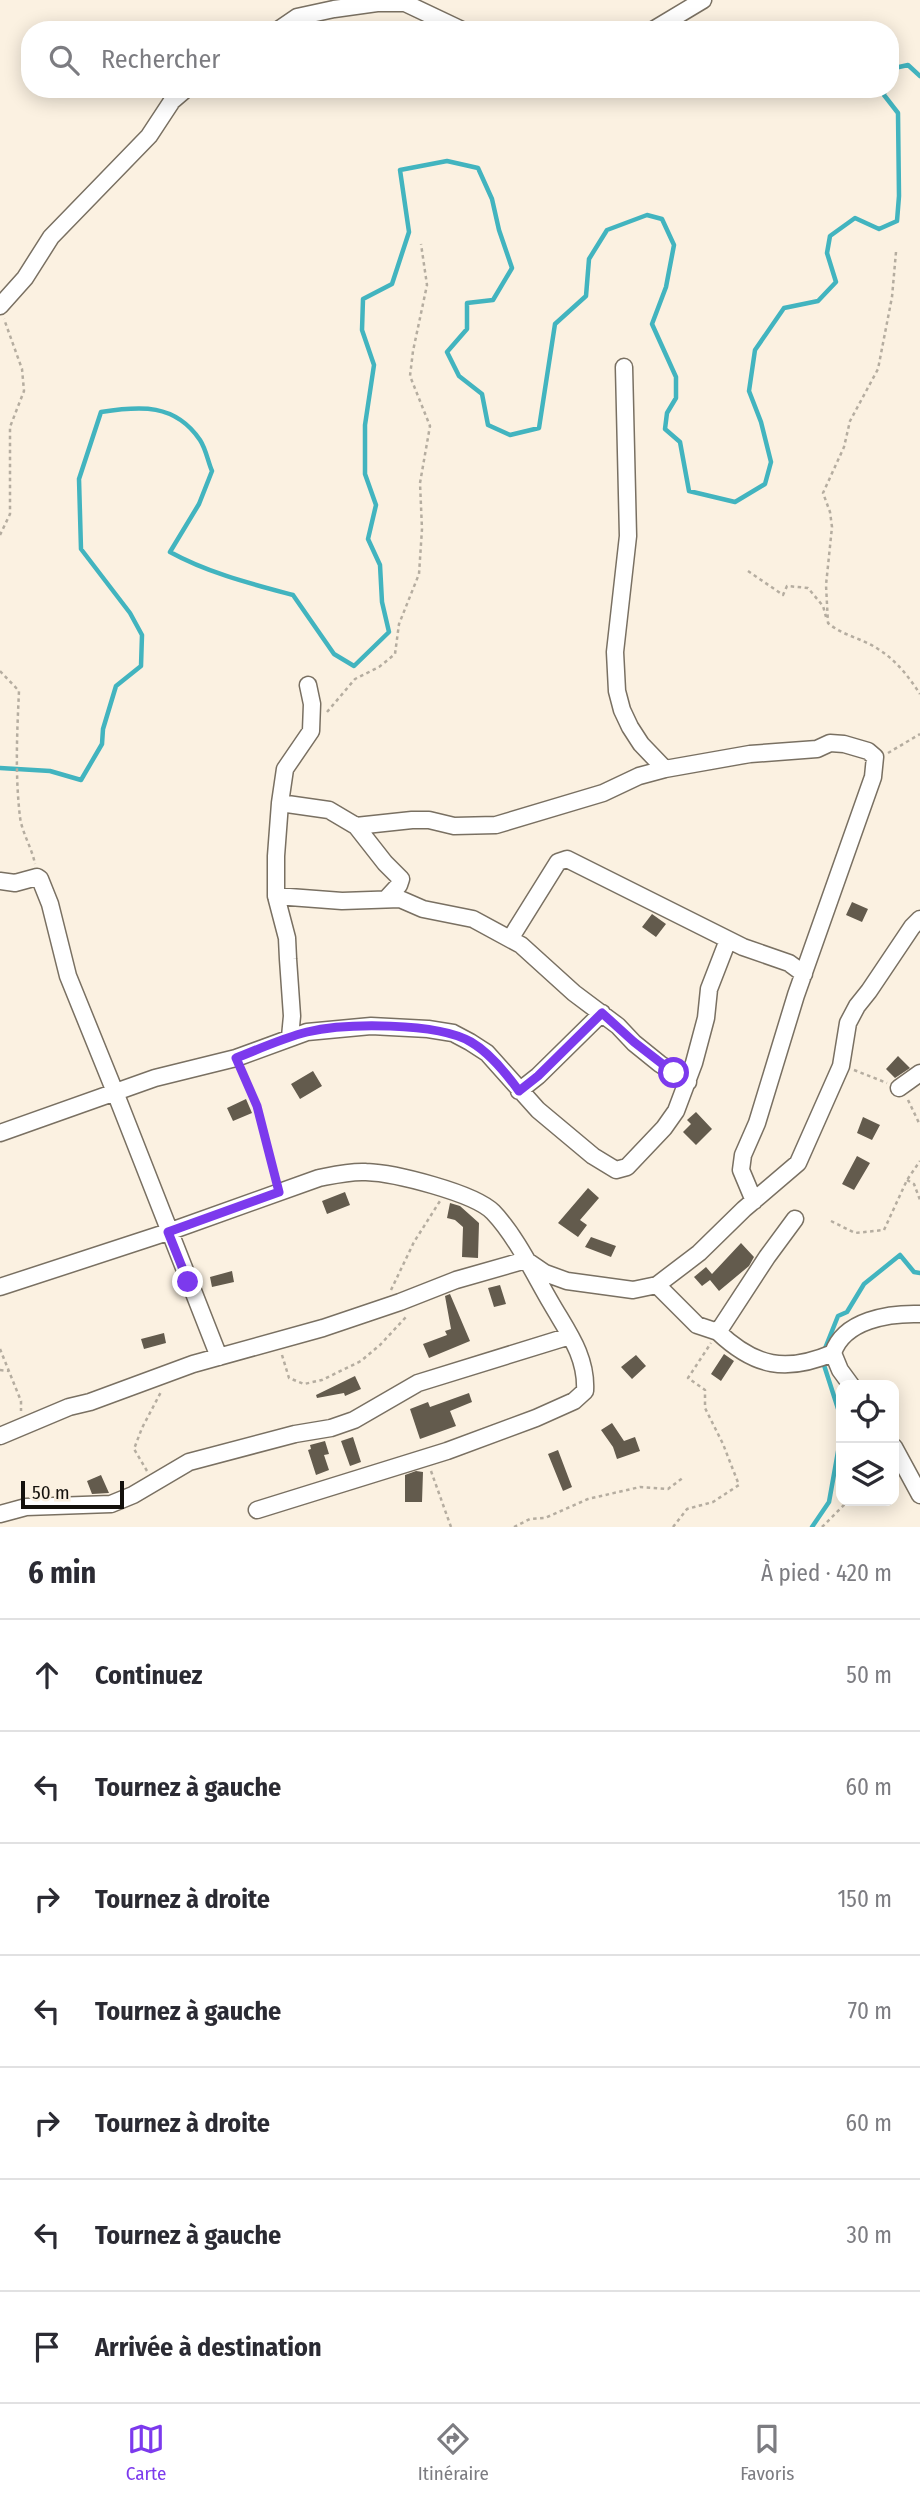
<!DOCTYPE html>
<html lang="fr">
<meta charset="utf-8">
<style>
:root{--surface:#fff;--page:#f2f2f3;--text:#2b2b33;--muted:#7c7c81;--line:#e1e1e2;--accent:#7c3aed}
body{margin:0;font-family:"Fira Sans Condensed",sans-serif;background:var(--page);color:var(--text)}
.controls{position:absolute;right:21px;bottom:21px;display:grid;overflow:hidden;border-radius:14px;box-shadow:0 4px 18px #0003}
.controls button{width:63px;height:63px;display:grid;place-items:center;padding:0;border:0;border-bottom:2px solid var(--line);background:var(--surface);color:var(--text);font:35px sans-serif}
.scale{position:absolute;left:21px;bottom:18px;width:103px;box-sizing:border-box;padding-left:7px;border:4px solid #14110c;border-top:0;font-size:19px;line-height:24px;white-space:nowrap;color:#14110c;-webkit-text-stroke:5px #fbf1e1;paint-order:stroke}
.stop{position:absolute;width:21px;height:21px;margin:-16px;border:5px solid #7c3aed;border-radius:50%;background:#fff}
.stop.end{background:#7c3aed;border-color:#fff;box-shadow:0 2px 7px #0008}
.list{margin:0;padding:0;list-style:none}
h2{display:flex;justify-content:space-between;align-items:center;height:91px;margin:0;padding:0 28px;font-size:30px}
h2 small{font-size:23px;font-weight:400;color:var(--muted)}
.list li{display:grid;grid-template-columns:46px 1fr auto;gap:21px;align-items:center;box-sizing:border-box;height:112px;padding:0 28px;border-top:2px solid var(--line)}
.list b{display:block;font-size:26px;white-space:nowrap}
.list em{font-size:23px;font-style:normal;color:var(--muted)}
.icon{flex:none;width:38px;height:38px;fill:none;stroke:currentColor;stroke-width:2;stroke-linecap:round;stroke-linejoin:round}
.map{position:relative;flex:none;width:920px;height:1527px;overflow:hidden}
.search{position:absolute;background:var(--surface);box-shadow:0 4px 18px #0003;left:21px;right:21px;top:21px;height:77px;display:flex;align-items:center;gap:18px;box-sizing:border-box;padding:0 24px;border-radius:28px;color:var(--muted);font-size:26px}
.sheet{height:875px;background:var(--surface)}
nav{display:flex;justify-content:space-around;align-items:center;box-sizing:border-box;height:98px;border-top:2px solid var(--line);background:var(--surface);font-size:19px;color:var(--muted)}
nav a{display:grid;justify-items:center;gap:4px}
nav .on{color:var(--accent)}
.map>svg:first-child{display:block}
.lines{fill:none;stroke-linecap:round;stroke-linejoin:round}
.stream{stroke:#42b4bf;stroke-width:4.5}
.building{fill:#635b4d}
.street-casing{stroke:#797062;stroke-width:19}
.path{stroke:#b5ada0;stroke-width:2.5;stroke-dasharray:3.5 3.5;stroke-linecap:butt}
.street{stroke:#fff;stroke-width:16}
.route{stroke:#7c3aed;stroke-width:9}
</style>
<div class="map">
<svg width="920" height="1527" viewBox="0 0 920 1527">
<rect width="100%" height="100%" fill="#fbf1e1"/>
<g class="lines">
<!-- stream -->
<path class="stream" d="M890 69 908 65 920 76
M0 768 50 771 81 780 102 744 103 729 116 686 141 666 142 635 130 613 81 549 79 479 101 412C140 406 175 403 200 440 206 449 208 462 212 471L199 504 170 552C208 573 252 584 293 595L334 654 354 666 389 632 382 602 380 565 368 539 376 505 365 474V425L374 365 362 330 363 299 392 284 409 232 400 170 447 161 478 168 492 199 499 230 512 268 493 300 467 303V329L447 352 459 376 482 394 488 425 510 435 539 428 555 324 586 296 589 259 607 230 647 215 662 219 674 245 666 287 652 324 676 377V398L667 413 665 429 680 442 689 491 735 502 765 484 771 462 761 422 749 391 755 350 784 308 818 301 836 282 827 253 830 236 855 218 879 229 897 221 899 196 898 113 884 95 885 89
M824 1351 838 1316 847 1312 864 1284 900 1255 914 1272 920 1273
M823 1362 841 1418
M812 1527 829 1502 841 1435"/>
</g>
<!-- building -->
<path class="building" d="M852 902 868 909 862 922 846 915Z
M652 914 666 924 656 937 642 927Z
M898 1056 910 1068 895 1078 886 1069Z
M313 1071 322 1086 300 1099 291 1084Z
M246 1099 252 1113 233 1121 227 1108Z
M696 1112 712 1129 696 1145 683 1132 691 1124 687 1120Z
M863 1117 880 1125 872 1140 857 1133Z
M857 1156 870 1163 854 1190 842 1184Z
M588 1188 599 1198 580 1220 587 1225 578 1237 558 1223Z
M345 1192 350 1205 327 1214 322 1201Z
M450 1203 460 1206 479 1223 478 1258 462 1257 463 1227 455 1220 447 1218Z
M591 1237 616 1246 611 1257 585 1247Z
M741 1243 754 1257 749 1266 719 1291 710 1280 702 1286 694 1277 706 1267 712 1274Z
M232 1271 234 1282 212 1287 210 1277Z
M500 1285 506 1304 494 1307 488 1288Z
M450 1294 470 1341 429 1358 423 1344 447 1335 445 1331 451 1329 445 1296Z
M164 1333 166 1343 144 1349 141 1339Z
M724 1354 734 1361 721 1381 711 1374Z
M636 1355 646 1366 632 1379 621 1367Z
M355 1376 361 1389 345 1396 344 1393 317 1398 316 1395Z
M469 1393 472 1402 450 1411 456 1426 420 1439 410 1409 428 1402 430 1407Z
M612 1423 624 1441 635 1437 640 1451 617 1459 613 1447 601 1430Z
M353 1437 361 1462 350 1466 341 1441Z
M325 1441 329 1454 324 1455 329 1470 316 1475 308 1450 311 1449 310 1445Z
M558 1450 572 1487 563 1491 548 1454Z
M416 1471 423 1472 422 1502H405V1475Z
M101 1475 109 1493 92 1494 87 1481Z"/>
<g class="lines">
<!-- street casing -->
<g class="street-casing">
<path id="street" d="M278 30 297 17 334 9 377 3H405L462 30
M653 30 703 0
M0 306 25 278 51 237 149 136 172 101 186 89
M624 367 628 536 615 652 617 691 622 710 630 727 641 744 665 769
M280 803 329 810 356 826 385 863 401 879 399 885 387 898
M356 826 412 820H429L454 826 496 825 603 793 639 776 665 769 750 754 817 749 830 743 844 744 868 751 875 757 873 777 796 995 757 1123 743 1155 741 1170 754 1201
M0 881 15 883 37 877 40 879 50 904 68 976 115 1092 219 1357
M276 896 342 901 400 899 423 909 473 919 521 945 574 993 618 1026 634 1043 660 1064 688 1082
M510 939 558 862 567 859 743 947 789 963 804 974
M290 1037 292 1016 288 959 287 938 276 896V856L280 803 285 769 311 731 312 704 308 685
M899 1088 920 1073
M519 1091 538 1076 602 1013
M0 1133 155 1078 236 1058 307 1032 371 1026 428 1029 453 1033 470 1042 487 1053 538 1110 593 1156 616 1170 627 1167 664 1128 676 1111 694 1063 706 1018 709 989 728 940
M657 1285 697 1325 718 1332 767 1257 795 1219
M0 1287 168 1232 319 1178C334 1175 350 1171 366 1172 395 1173 474 1193 493 1212 516 1236 534 1274 551 1303 567 1331 587 1356 585 1391L574 1401 536 1418 447 1451 257 1510
M718 1332C755 1367 786 1373 833 1353
M851 1385 840 1370 833 1353C844 1320 889 1313 920 1314
M0 1436 69 1407 90 1402 193 1364 323 1328 400 1302 456 1280 526 1260 545 1273 567 1281 633 1290 657 1285 699 1253 744 1209 798 1163 841 1066 848 1023 857 1006 869 991 912 927 920 919
M894 1447 920 1495
M0 1514 26 1507 111 1504 133 1495 189 1462 295 1434 331 1428 354 1420 418 1383 570 1336"/>
</g>
<!-- path -->
<path class="path" d="M896 252 892 297 878 369 850 421 844 447 823 493 830 512 832 527 826 585 828 623C843 636 862 638 878 649 896 660 909 677 920 694
M0 535 10 514V427L24 391 22 369 4 319
M748 571 783 595 787 586 808 588 823 606 826 617
M0 671 19 691C17 733 15 775 20 817 22 833 32 848 35 864
M327 712 355 679 379 667 395 654 399 624 419 574 422 529 420 483 430 426 410 376 413 351 427 285 421 244
M888 753 920 734
M854 1070 887 1083
M243 1071 257 1106 276 1178
M908 1100 920 1125
M907 1180 914 1184 920 1200
M831 1221 855 1233 884 1230 907 1180 920 1161
M391 1290 414 1242 440 1201
M0 1349 21 1401V1411
M282 1355 289 1378 304 1384 322 1380 361 1361 380 1345 406 1317
M0 1370 9 1371
M147 1471 134 1449 142 1428 162 1390
M431 1471 451 1527
M514 1527 530 1519 545 1518 588 1499 640 1487 668 1489 684 1477
M673 1527 687 1509 713 1502 739 1485 723 1444 705 1408V1390L688 1378 711 1343
M822 1527 848 1501"/>
<!-- street -->
<use href="#street" class="street"/>
</g>
<g class="lines">
<!-- route -->
<path class="route" d="M188 1282 168 1232 279 1192 257 1106 236 1058C259 1049 283 1038 307 1032 345 1023 437 1022 471 1042 490 1053 506 1073 519 1091L538 1076 602 1013 634 1042 674 1073"/>
</g>
</svg>
<div class="controls">
<button><svg class="icon" aria-label="locate" viewBox="0 0 24 24"><circle cx="12" cy="12" r="6"/><path d="M12 2v4M12 18v4M2 12h4M18 12h4"/></svg></button>
<button><svg class="icon" aria-label="layers" viewBox="0 0 24 24"><path d="M12 4l9 5-9 5-9-5zM3 14l9 5 9-5"/></svg></button>
</div>
<div class="scale">50 m</div>
<div class="stop" style="left:674px;top:1073px"></div>
<div class="stop end" style="left:188px;top:1282px"></div>
<div class="search"><svg class="icon" aria-label="search" viewBox="0 0 24 24"><circle cx="10" cy="10" r="6"/><path d="M15 15l6 6"/></svg>Rechercher</div>
</div>
<section class="sheet">
<h2>6 min<small>À pied · 420 m</small></h2>
<ul class="list">
<li><svg class="icon" aria-label="ahead" viewBox="0 0 24 24"><path d="M12 20V5M6 11l6-6 6 6"/></svg><div><b>Continuez</b></div><em>50 m</em></li>
<li><svg class="icon" aria-label="left" viewBox="0 0 24 24"><path d="M17 20v-9H6M10 6l-5 5 5 5"/></svg><div><b>Tournez à gauche</b></div><em>60 m</em></li>
<li><svg class="icon" aria-label="right" viewBox="0 0 24 24"><path d="M7 20v-9h11M14 6l5 5-5 5"/></svg><div><b>Tournez à droite</b></div><em>150 m</em></li>
<li><svg class="icon" aria-label="left" viewBox="0 0 24 24"><path d="M17 20v-9H6M10 6l-5 5 5 5"/></svg><div><b>Tournez à gauche</b></div><em>70 m</em></li>
<li><svg class="icon" aria-label="right" viewBox="0 0 24 24"><path d="M7 20v-9h11M14 6l5 5-5 5"/></svg><div><b>Tournez à droite</b></div><em>60 m</em></li>
<li><svg class="icon" aria-label="left" viewBox="0 0 24 24"><path d="M17 20v-9H6M10 6l-5 5 5 5"/></svg><div><b>Tournez à gauche</b></div><em>30 m</em></li>
<li><svg class="icon" aria-label="arrive" viewBox="0 0 24 24"><path d="M6 21V4h12l-3 4 3 4H6"/></svg><div><b>Arrivée à destination</b></div></li>
</ul>
</section>
<nav>
<a class="on"><svg class="icon" aria-label="map" viewBox="0 0 24 24"><path d="M3 6l6-2 6 2 6-2v14l-6 2-6-2-6 2zM9 4v14M15 6v14"/></svg>Carte</a>
<a><svg class="icon" aria-label="directions" viewBox="0 0 24 24"><path d="M12 3l9 9-9 9-9-9zM9 14v-3h6M13 9l2 2-2 2"/></svg>Itinéraire</a>
<a><svg class="icon" aria-label="saved" viewBox="0 0 24 24"><path d="M7 4h10v16l-5-4-5 4z"/></svg>Favoris</a>
</nav>
